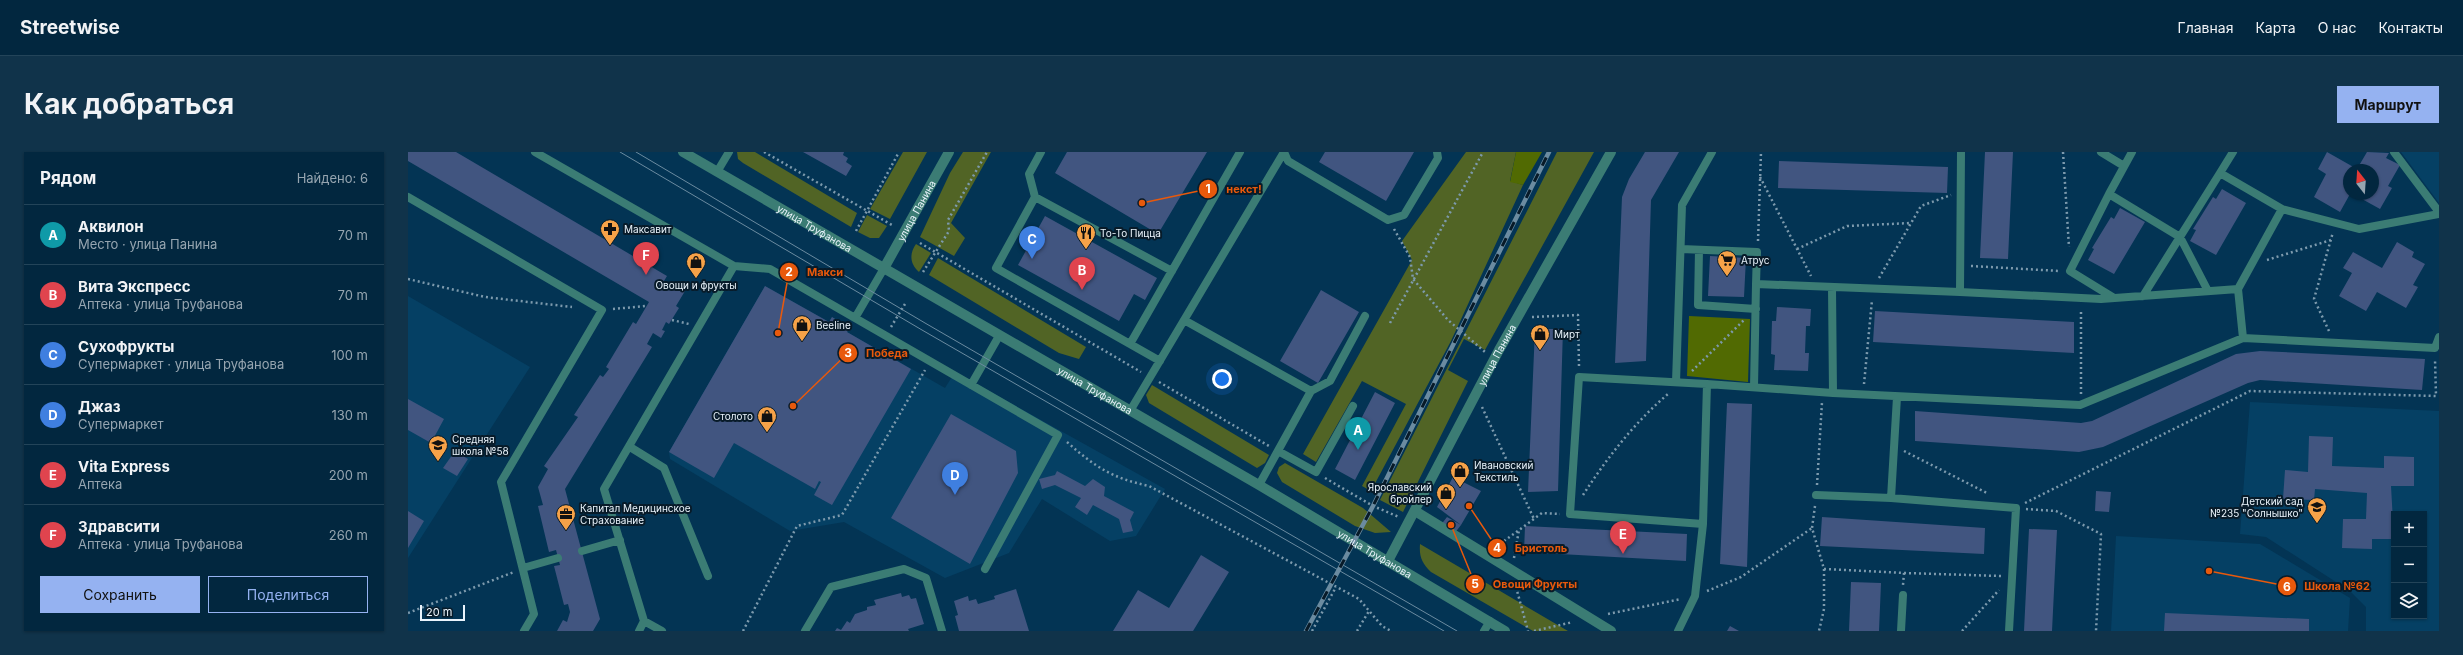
<!DOCTYPE html>
<html lang="ru">
<meta charset="utf-8">
<style>
:root{--surface:#02273f;--page:#10334a;--text:#f1f3f6;--muted:#96a5b0;--line:#234459;--accent:#95b2f1}
body{margin:0;font-family:Inter,sans-serif;background:var(--page);color:var(--text)}
.controls{position:absolute;right:12px;bottom:12px;display:grid;overflow:hidden;border-radius:0px;box-shadow:0 1px 3px #0004}
.controls button{width:36px;height:36px;display:grid;place-items:center;padding:0;border:0;border-bottom:1px solid var(--line);background:var(--surface);color:var(--text);font:20px sans-serif}
.compass{position:absolute;left:1935px;top:12px;width:36px;height:36px;border-radius:50%;background:var(--surface);box-shadow:0 1px 3px #0004;rotate:343deg}
.scale{position:absolute;left:12px;bottom:10px;width:45px;box-sizing:border-box;padding-left:4px;border:2px solid #eaf4fc;border-top:0;font-size:11px;line-height:14px;white-space:nowrap;color:#eaf4fc;-webkit-text-stroke:3px #081b29;paint-order:stroke}
.you{position:absolute;left:814px;top:227px;width:14px;height:14px;margin:-10px;border:3px solid #fff;border-radius:50%;background:#1a73e8;box-shadow:0 0 0 6px #1a73e833}
.badge{display:grid;place-items:center;width:26px;height:26px;border-radius:50%;background:var(--accent);color:#fff;font-size:13px;font-weight:700}
.pin{position:absolute;translate:-50% -33px;filter:drop-shadow(0 1px 2px #0008)}
.pin::after{content:'';position:absolute;top:21px;width:14px;height:12px;background:inherit;clip-path:polygon(0 0,100% 0,50% 100%)}
.list{margin:0;padding:0;list-style:none}
h2{display:flex;justify-content:space-between;align-items:center;height:52px;margin:0;padding:0 16px;font-size:17px}
h2 small{font-size:13px;font-weight:400;color:var(--muted)}
.list li{display:grid;grid-template-columns:26px 1fr auto;gap:12px;align-items:center;box-sizing:border-box;height:60px;padding:0 16px;border-top:1px solid var(--line)}
.list b{display:block;font-size:15px;white-space:nowrap}
.list p{margin:0;font-size:13px;white-space:nowrap;color:var(--muted)}
.list em{font-size:13px;font-style:normal;color:var(--muted)}
.actions{display:flex;gap:8px;padding:12px 16px}
.actions a{flex:1;padding:9px 0;border:1px solid var(--accent);border-radius:0px;text-align:center;font-size:14px;color:var(--accent)}
.actions .main{background:var(--accent);color:#111}
.icon{flex:none;width:22px;height:22px;fill:none;stroke:currentColor;stroke-width:2;stroke-linecap:round;stroke-linejoin:round}
.map{position:relative;flex:none;width:2031px;height:479px;overflow:hidden;border-radius:0px}
header{display:flex;align-items:center;gap:24px;box-sizing:border-box;height:56px;padding:0 20px;background:var(--surface);border-bottom:1px solid var(--line)}
header strong{font-size:19px}
nav{display:flex;gap:22px;margin-inline-start:auto;font-size:14px}
.intro{display:flex;align-items:center;justify-content:space-between;box-sizing:border-box;height:96px;padding:0 24px}
h1{margin:0;font-size:28px}
.button{padding:10px 18px;border-radius:0px;background:var(--accent);color:#111;font-size:14px;font-weight:700}
main{display:flex;gap:24px;padding:0 24px}
aside{flex:1;background:var(--surface);border-radius:0px;box-shadow:0 1px 3px #0004}
.map>svg:first-child{display:block}
.built{fill:#054064;fill-rule:evenodd}
.green{fill:#516425}
.forest{fill:#516a02}
.building{fill:#415580}
.lines{fill:none;stroke-linecap:round;stroke-linejoin:round}
.path{stroke:#7d9aad;stroke-width:2.5;stroke-dasharray:2 3;stroke-linecap:butt}
.service{stroke:#3b7c74;stroke-width:8}
.minor{stroke:#3b7c74;stroke-width:10}
.tertiary{stroke:#3b7c74;stroke-width:10}
.tram{stroke:#6b8ba0;stroke-width:1}
.rail-casing{stroke:#6b8ba0;stroke-width:4.5}
.rail{stroke:#081b29;stroke-width:3;stroke-dasharray:9;stroke-linecap:butt}
.labels{text-anchor:middle;stroke-width:4;stroke-linejoin:round;paint-order:stroke}
.street-label{font-size:10px;fill:#eaf4fc;stroke:#081b29}
.poi-label{font-size:10px;fill:#eaf4fc;stroke:#081b29;text-anchor:start}
.leader{fill:none;stroke:#e8590c;stroke-width:1.5}
.callout-dot{fill:#e8590c;stroke:#081b29;stroke-width:1.5}
.mark-label{font-size:12px;text-anchor:middle;font-weight:bold;fill:#fff}
.callout-label{font-size:11px;text-anchor:middle;font-weight:bold;fill:#e8590c;stroke:#081b29;stroke-width:4;stroke-linejoin:round;paint-order:stroke}
</style>
<header>
<strong>Streetwise</strong>
<nav><a>Главная</a><a>Карта</a><a>О нас</a><a>Контакты</a></nav>
</header>
<div class="intro"><h1>Как добраться</h1><a class="button">Маршрут</a></div>
<main>
<aside>
<h2>Рядом<small>Найдено: 6</small></h2>
<ul class="list">
<li><span class="badge" style="background:#0f9aa8">A</span><div><b>Аквилон</b><p>Место · улица Панина</p></div><em>70 m</em></li>
<li><span class="badge" style="background:#e0444e">B</span><div><b>Вита Экспресс</b><p>Аптека · улица Труфанова</p></div><em>70 m</em></li>
<li><span class="badge" style="background:#3f7fe0">C</span><div><b>Сухофрукты</b><p>Супермаркет · улица Труфанова</p></div><em>100 m</em></li>
<li><span class="badge" style="background:#3f7fe0">D</span><div><b>Джаз</b><p>Супермаркет</p></div><em>130 m</em></li>
<li><span class="badge" style="background:#e0444e">E</span><div><b>Vita Express</b><p>Аптека</p></div><em>200 m</em></li>
<li><span class="badge" style="background:#e0444e">F</span><div><b>Здравсити</b><p>Аптека · улица Труфанова</p></div><em>260 m</em></li>
</ul>
<div class="actions"><a class="main">Сохранить</a><a>Поделиться</a></div>
</aside>
<div class="map">
<svg width="2031" height="479" viewBox="0 0 2031 479">
<rect width="100%" height="100%" fill="#033454"/>
<!-- built -->
<path class="built" d="M1993 0H2031V51Z
M357 134 421 170 424 165 442 175 439 180 537 236 547 220 757 337 728 384 702 389 634 347 601 401 537 426 436 370 382 379 262 307 261 300Z
M0 144 122 215 0 406Z
M1842 250 2031 259V479H1958V455L1942 439 1858 385 1832 382ZM1986 362H2016V464H1986Z
M1708 384 1852 392 1942 446 1940 479H1703Z"/>
<!-- green -->
<path class="green" d="M329 0H347L449 61 443 75 335 11 330 7Z
M495 0H519L482 67 462 57Z
M555 0H583L543 71 557 86 546 104 512 85 542 21Z
M1058 0H1108L1102 29 1115 33 1043 189 963 339 954 334 998 252 954 229 908 310 895 302 1004 108 994 89Z
M1149 0H1186L1077 198 1056 187 1040 218 1060 229 995 360 972 348Z
M459 63 479 74 471 86H462L450 80Z
M508 92 523 101 511 120C502 112 501 102 508 92Z
M530 106 678 195 671 207 651 201 521 123Z
M744 233 861 303 857 311 849 316 741 251 738 243Z
M877 311 955 356 983 380 967 381 947 374 874 330 869 321 871 315Z
M1012 392 1160 479H1125L1023 420C1014 411 1011 405 1012 392Z"/>
<!-- forest -->
<path class="forest" d="M1108 0H1134L1115 33 1102 30Z
M1281 164 1342 167 1340 230 1279 224Z"/>
<!-- building -->
<path class="building" d="M0 0H48L259 124 256 129 277 139 268 154 271 156 261 172 258 170 254 178 257 179 253 186 245 181 239 192 244 195 157 337 192 467 185 479H149L155 468 159 470 162 460 160 452 156 453 146 414 152 413 148 398 141 400 130 354 135 353 130 335 140 317 136 314 170 265 166 263 192 223 195 225 201 217 198 215 225 170 228 172 241 150 0 9Z
M395 0H436L435 3 440 6 438 10 444 14 438 24Z
M659 0H799L750 82 647 21Z
M917 0H1006L978 49 911 10Z
M1237 0H1271L1243 48 1238 209 1207 211 1214 45 1221 27Z
M1577 0H1605L1600 107 1572 106Z
M1919 0 1949 17 1959 0 1981 1 1978 6 1992 13 1980 34 1984 36 1972 57 1945 42H1965V18H1941L1942 42 1932 60 1906 45 1918 22 1910 17Z
M1371 9 1540 15 1539 41 1370 36Z
M1814 37 1838 51 1808 103 1782 89 1788 78 1785 77 1805 45 1808 47Z
M1712 56 1737 70 1706 122 1680 108 1686 97 1684 96 1703 65 1706 67Z
M637 64 749 126 737 148 726 142 711 169 610 113Z
M1989 90 2006 100 2004 105 2017 112 2005 133 2010 135 1998 156 1969 140 1958 159 1931 144 1944 121 1935 116 1945 100 1974 116Z
M1302 104 1338 106 1336 145 1300 144Z
M357 134 421 170 424 165 432 170 442 175 439 180 503 217 424 353 406 343 413 330 411 329 407 337 326 291 306 326 261 300Z
M913 138 951 160 910 231 872 209Z
M1369 155 1403 157 1402 174H1398L1397 201H1401L1400 219 1366 218 1367 203 1363 202 1364 169H1368Z
M1467 159 1666 170V201L1465 190Z
M1127 177H1155L1150 339 1120 340Z
M1852 199 2017 207 2014 238 1852 228 1840 231 1695 295 1671 300 1507 289V259L1673 271 1684 269 1828 202Z
M967 240 987 251 947 328 927 317Z
M0 247 36 267 23 291 0 278Z
M1319 251 1344 252 1339 415 1312 412Z
M543 262 608 299 610 321 562 412 483 366Z
M1901 284 1925 285 1924 314 1976 316V304L2006 305V334H1983L1986 387H1964V397L1934 396 1935 367H1958L1959 341 1907 337 1906 348 1875 347 1877 318 1900 320Z
M47 299 60 307 49 324 35 316Z
M649 319 677 334 685 327 697 335 696 344 726 360 722 368 725 379 715 381 711 367 685 353 679 363 667 355 673 346 647 333 634 337 631 327 647 323Z
M1045 325 1073 339 1053 373 1029 355Z
M1688 339 1703 340 1701 360 1687 359Z
M0 359 16 369 0 396Z
M1039 365 1053 373 1046 382 1032 374Z
M1414 365 1577 376 1576 402 1412 394Z
M1117 374 1279 382 1278 409 1116 400Z
M1621 377 1649 378 1644 479H1616Z
M793 403 821 420 785 479H705L730 438 761 456Z
M1443 430 1473 431 1471 479H1441Z
M608 437 621 479H551L547 464 550 463 546 449 560 444 561 449 568 447 570 452 587 447 586 444Z
M493 441 494 445 501 443 503 447 508 446 516 472 500 477 501 479H427L429 476 433 478 439 469 442 471 447 462 459 458V455L468 453 466 448Z
M1757 461 1901 467V479H1756Z
M1322 474 1331 479H1319Z"/>
<g class="lines">
<!-- path -->
<path class="path" d="M356 0 484 73
M1655 0 1661 95
M1352 25 1403 124
M986 77 1002 105 1005 127 1040 168 1077 200
M448 79 491 0
M1350 89 1353 0
M512 91 733 220
M1389 97 1439 74 1503 71
M1859 108 1923 88
M1563 114 1652 119
M515 120 541 79 540 68 579 0
M1471 126 1513 54 1543 43
M0 127 77 145 164 155
M205 157 238 154
M1124 165 1170 163 1171 214
M264 168 281 172
M982 171 1075 0
M483 175 497 152
M1921 179 1906 147 1925 80
M1284 219 1336 168
M751 230 861 294
M1456 232 1464 148
M1673 242V157
M1074 255 1126 367
M659 290C687 315 704 326 741 334L951 447 974 474 983 479
M1496 299 1579 341
M917 326 965 354 991 365
M1409 333 1414 250
M1175 343C1199 306 1226 271 1260 242
M1617 351 1842 239 2028 244 2027 207
M1407 354 1404 376 1416 417V457L1411 479
M1618 357 1648 359 1693 382 1688 479
M1088 395 1134 361 1152 362
M1106 406 1111 378
M1416 417 1496 421 1495 433
M1496 421 1593 424
M1108 435 1120 479
M1299 439 1333 425 1404 376
M0 461 106 420
M1200 462 1273 447
M335 479 389 374 434 363 517 218
M904 479 928 435
M949 479 961 459
M1126 479 1165 470
M1554 479 1591 438"/>
<!-- service -->
<path class="service" d="M127 0 326 114 196 337 236 469 231 479
M633 0 621 22 627 45 588 116 722 192 832 0
M876 0 880 9 980 68 996 63 1030 6 1029 0
M1693 0 1716 14
M1825 0 1812 21 1874 57
M1986 0 2031 60
M309 20 321 0
M1701 42 1724 0
M0 45 194 158 93 330 126 462 116 479
M627 45 764 119
M1273 97 1349 100 1348 132
M1291 98 1290 153 1348 157
M326 114 362 117 447 166
M475 118 447 166 650 283 577 417
M1830 137 1874 57 1951 77 2031 62
M1552 140 1693 147 1830 137 1835 186
M1735 144 1812 21
M1706 146 1662 119 1701 42 1772 85 1800 139
M776 168 903 239 851 333
M722 192 752 209
M1268 230 1274 53 1304 0
M563 233 591 184
M1346 235 1348 132 1552 140 1553 0
M903 239 922 229 957 164
M1425 241 1672 253 1835 186 2027 196 2031 185
M1489 245 1483 346 1608 356 1601 479
M722 259 876 0
M222 295 256 316 300 424
M870 299 908 320 945 254
M1408 343 1483 346
M1295 372 1162 362 1171 225 1299 232
M174 399 212 388
M115 416 150 406
M236 469 254 479
M397 479 423 435 496 417 518 426 534 479
M1076 479 1082 469
M1270 479 1287 444 1295 372 1299 232 1425 241 1424 136
M1493 479 1495 443"/>
<!-- minor -->
<path class="minor" d="M1007 359 1203 479"/>
<!-- tertiary -->
<g class="tertiary">
<path id="s1" d="M275 0 851 333 1097 479"/>
<path id="s2" d="M475 118 541 0"/>
<path id="s3" d="M980 409 1091 198 1203 0"/>
</g>
<!-- tram -->
<path class="tram" d="M212 0 514 178 1036 479
M228 0 517 171 1049 479"/>
<!-- rail casing -->
<g class="rail-casing">
<path id="rail" d="M898 479 965 354 1141 0"/>
</g>
<!-- rail -->
<use href="#rail" class="rail"/>
</g>
<!-- icons -->
<defs>
<g id="pharmacy-pin" transform="scale(1)"><path d="M0 17L-7.5 6A9.5 9.5 0 1 1 7.5 6Z" fill="#f6a248" stroke="#081b29"/><path d="M-2-6h4v4h4v4h-4v4h-4v-4h-4v-4h4Z" fill="#111"/></g>
<g id="restaurant-pin" transform="scale(1)"><path d="M0 17L-7.5 6A9.5 9.5 0 1 1 7.5 6Z" fill="#f6a248" stroke="#081b29"/><path d="M-5-6h1v4h1v-4h1v4h1v-4h1v5L-1.5 .5V6h-2V.5L-5-1ZM5-6V6H3V1.5H1.5Q1.5-4 5-6Z" fill="#111"/></g>
<g id="supermarket-pin" transform="scale(1)"><path d="M0 17L-7.5 6A9.5 9.5 0 1 1 7.5 6Z" fill="#f6a248" stroke="#081b29"/><path d="M-6-5.5h2.5l.6 2H6L4.5 2H-2.5L-4.4-4H-6ZM-1.5 3.2a1.3 1.3 0 1 0 .1 0ZM3 3.2a1.3 1.3 0 1 0 .1 0Z" fill="#111"/></g>
<g id="shop-pin" transform="scale(1)"><path d="M0 17L-7.5 6A9.5 9.5 0 1 1 7.5 6Z" fill="#f6a248" stroke="#081b29"/><path d="M-5-2.5h2.3a2.7 3.5 0 0 1 5.4 0H5L5.5 6h-11ZM-1.5-2.5h3a1.5 2.3 0 0 0-3 0Z" fill="#111"/></g>
<g id="school-pin" transform="scale(1)"><path d="M0 17L-7.5 6A9.5 9.5 0 1 1 7.5 6Z" fill="#f6a248" stroke="#081b29"/><path d="M0-5L7-2L0 1L-7-2ZM-4 1L0 2.5L4 1V4Q0 6-4 4Z" fill="#111"/></g>
<g id="office-pin" transform="scale(1)"><path d="M0 17L-7.5 6A9.5 9.5 0 1 1 7.5 6Z" fill="#f6a248" stroke="#081b29"/><path d="M-6-3h4V-5.5h4V-3h4V5H-6ZM-1-4.5V-3h2v-1.5ZM-6 0V1H6V0Z" fill="#111"/></g>
</defs>
<g fill-rule="evenodd">
<use href="#pharmacy-pin" x="202" y="77"/>
<use href="#restaurant-pin" x="678" y="81"/>
<use href="#supermarket-pin" x="1319" y="108"/>
<use href="#shop-pin" x="288" y="110"/>
<use href="#shop-pin" x="394" y="173"/>
<use href="#shop-pin" x="1132" y="182"/>
<use href="#shop-pin" x="359" y="264"/>
<use href="#school-pin" x="30" y="293"/>
<use href="#shop-pin" x="1052" y="319"/>
<use href="#shop-pin" x="1038" y="341"/>
<use href="#school-pin" x="1909" y="355"/>
<use href="#office-pin" x="158" y="362"/>
</g>
<g class="labels">
<!-- street labels -->
<g class="street-label">
<text dy="4" stroke="none"><textPath href="#s2" startOffset="68">улица Панина</textPath></text>
<text dy="4" stroke="none"><textPath href="#s1" startOffset="152">улица Труфанова</textPath></text>
<text dy="4" stroke="none"><textPath href="#s3" startOffset="233">улица Панина</textPath></text>
<text dy="4" stroke="none"><textPath href="#s1" startOffset="476">улица Труфанова</textPath></text>
<text dy="4" stroke="none"><textPath href="#s1" startOffset="800">улица Труфанова</textPath></text>
</g>
<!-- poi labels -->
<g class="poi-label">
<text x="216" y="81">Максавит</text>
<text x="692" y="85">То-То Пицца</text>
<text x="1333" y="112">Атрус</text>
<text x="288" y="137" text-anchor="middle">Овощи и фрукты</text>
<text x="408" y="177">Beeline</text>
<text x="1146" y="186">Мирт</text>
<text x="345" y="268" text-anchor="end">Столото</text>
<text x="44" y="291">Средняя<tspan x="44" dy="12">школа №58</tspan></text>
<text x="1066" y="317">Ивановский<tspan x="1066" dy="12">Текстиль</tspan></text>
<text x="1024" y="339" text-anchor="end">Ярославский<tspan x="1024" dy="12">бройлер</tspan></text>
<text x="1895" y="353" text-anchor="end">Детский сад<tspan x="1895" dy="12">№235 "Солнышко"</tspan></text>
<text x="172" y="360">Капитал Медицинское<tspan x="172" dy="12">Страхование</tspan></text>
</g>
</g>
<!-- callouts -->
<path class="leader" d="M734 51L800 37M370 181L381 120M385 254L440 201M1061 354L1089 396M1043 373L1067 432M1801 419L1879 434"/>
<g class="callout-dot">
<circle cx="734" cy="51" r="4"/>
<circle cx="370" cy="181" r="4"/>
<circle cx="385" cy="254" r="4"/>
<circle cx="1061" cy="354" r="4"/>
<circle cx="1043" cy="373" r="4"/>
<circle cx="1801" cy="419" r="4"/>
<circle cx="800" cy="37" r="10"/>
<circle cx="381" cy="120" r="10"/>
<circle cx="440" cy="201" r="10"/>
<circle cx="1089" cy="396" r="10"/>
<circle cx="1067" cy="432" r="10"/>
<circle cx="1879" cy="434" r="10"/>
</g>
<g class="mark-label">
<text x="800" y="41">1</text>
<text x="381" y="124">2</text>
<text x="440" y="205">3</text>
<text x="1089" y="400">4</text>
<text x="1067" y="436">5</text>
<text x="1879" y="439">6</text>
</g>
<g class="callout-label">
<text x="836" y="41">некст!</text>
<text x="417" y="124">Макси</text>
<text x="479" y="205">Победа</text>
<text x="1133" y="400">Бристоль</text>
<text x="1127" y="436">Овощи Фрукты</text>
<text x="1929" y="438">Школа №62</text>
</g>
</svg>
<div class="controls">
<button>+</button>
<button>−</button>
<button><svg class="icon" aria-label="layers" viewBox="0 0 24 24"><path d="M12 4l9 5-9 5-9-5zM3 14l9 5 9-5"/></svg></button>
</div>
<svg class="compass" viewBox="-18 -18 36 36"><path d="M0-13l5 13h-10z" fill="#e53935"/><path d="M0 13l5-13h-10z" fill="#96a5b0"/></svg>
<div class="scale">20 m</div>
<div class="you"></div>
<div class="pin badge" style="left:950px;top:298px;background:#0f9aa8">A</div>
<div class="pin badge" style="left:674px;top:138px;background:#e0444e">B</div>
<div class="pin badge" style="left:624px;top:107px;background:#3f7fe0">C</div>
<div class="pin badge" style="left:547px;top:343px;background:#3f7fe0">D</div>
<div class="pin badge" style="left:1215px;top:402px;background:#e0444e">E</div>
<div class="pin badge" style="left:238px;top:123px;background:#e0444e">F</div>
</div>
</main>
